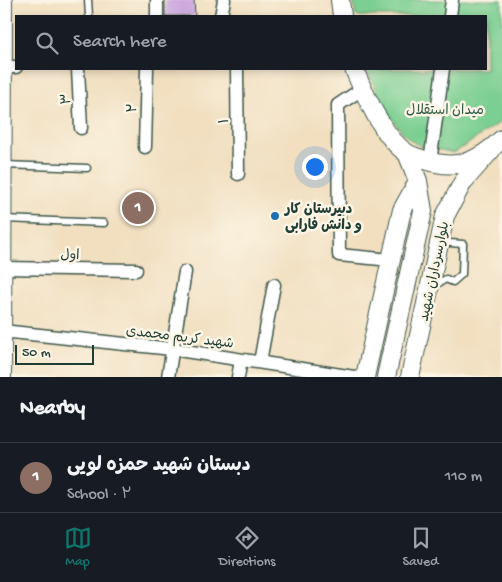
<!DOCTYPE html>
<meta charset="utf-8">
<style>
:root{--surface:#171b24;--page:#20242c;--text:#f1f3f6;--muted:#9ea1a6;--line:#363941;--accent:#0f766e}
body{margin:0;font-family:"Gochi Hand","Playpen Sans Arabic",sans-serif;background:var(--page);color:var(--text)}
.scale{position:absolute;left:15px;bottom:12px;width:79px;box-sizing:border-box;padding-left:5px;border:2px solid #1f3d34;border-top:0;font-size:14px;line-height:18px;white-space:nowrap;color:#1f3d34;-webkit-text-stroke:4px #fcf5e5;paint-order:stroke}
.you{position:absolute;left:314px;top:166px;width:18px;height:18px;margin:-12px;border:4px solid #fff;border-radius:50%;background:#1a73e8;box-shadow:0 0 0 8px #1a73e833}
.badge{display:grid;place-items:center;width:32px;height:32px;border-radius:50%;background:var(--accent);color:#fff;font-size:16px;font-weight:700}
.pin{position:absolute;translate:-50% -50%;border:2px solid #fff;box-shadow:0 1px 5px #0006}
.list{margin:0;padding:0;list-style:none}
h2{display:flex;justify-content:space-between;align-items:center;height:65px;margin:0;padding:0 20px;font-size:21px}
h2 small{font-size:16px;font-weight:400;color:var(--muted)}
.list li{display:grid;grid-template-columns:32px 1fr auto;gap:15px;align-items:center;box-sizing:border-box;height:70px;padding:0 20px;border-top:1px solid var(--line)}
.list b{display:block;font-size:19px;white-space:nowrap}
.list p{margin:0;font-size:16px;white-space:nowrap;color:var(--muted)}
.list em{font-size:16px;font-style:normal;color:var(--muted)}
.icon{flex:none;width:28px;height:28px;fill:none;stroke:currentColor;stroke-width:2;stroke-linecap:round;stroke-linejoin:round}
.map{position:relative;flex:none;width:502px;height:377px;overflow:hidden}
.search{position:absolute;background:var(--surface);box-shadow:0 2px 8px #0003;left:15px;right:15px;top:15px;height:55px;display:flex;align-items:center;gap:12px;box-sizing:border-box;padding:0 18px;border-radius:0px;color:var(--muted);font-size:19px}
.sheet{height:135px;background:var(--surface)}
nav{display:flex;justify-content:space-around;align-items:center;box-sizing:border-box;height:70px;border-top:1px solid var(--line);background:var(--surface);font-size:14px;color:var(--muted)}
nav a{display:grid;justify-items:center;gap:2px}
nav .on{color:var(--accent)}
.map>svg:first-child{display:block}
.green{fill:#7bcf92;stroke:#4d8663}
.building{fill:#c49cdd}
.lines{fill:none;stroke-linecap:round;stroke-linejoin:round}
.lane-casing{stroke:#3e5549;stroke-width:9}
.street-casing{stroke:#3e5549;stroke-width:15}
.secondary-casing{stroke:#3e5549;stroke-width:20}
.lane{stroke:#fff;stroke-width:6}
.street{stroke:#fff;stroke-width:12}
.secondary{stroke:#fff;stroke-width:18}
.poi-dot{fill:#1f6fb2;stroke:#fcf5e5;stroke-width:2}
.labels{text-anchor:middle;stroke-width:5;stroke-linejoin:round;paint-order:stroke}
.street-label{font-size:14px;fill:#1f3d34;stroke:#fcf5e5}
.park-label{font-size:14px;fill:#315a47;stroke:#fcf5e5}
.poi-label{font-size:14px;font-weight:bold;fill:#1f3d34;stroke:#fcf5e5;text-anchor:start}
</style>
<div class="map">
<svg width="502" height="377" viewBox="0 0 502 377">
<rect width="100%" height="100%" fill="#fcf5e5"/>
<filter id="ink" filterUnits="userSpaceOnUse"><feTurbulence type="fractalNoise" baseFrequency=".02" numOctaves="2"/><feDisplacementMap in="SourceGraphic" scale="10" xChannelSelector="R" yChannelSelector="G"/><feConvolveMatrix kernelMatrix="1 2 1 2 8 2 1 2 1" color-interpolation-filters="sRGB"/></filter>
<filter id="wash" filterUnits="userSpaceOnUse"><feTurbulence type="fractalNoise" baseFrequency=".0096" numOctaves="4" result="noise"/><feDisplacementMap in="SourceGraphic" scale="20" xChannelSelector="R" yChannelSelector="G"/><feGaussianBlur stdDeviation="1.12" result="paint"/><feColorMatrix in="noise" values="0 0 0 0 0 0 0 0 0 0 0 0 0 0 0 0 0 1.4 0 .05"/><feComposite in="paint" operator="in"/></filter>
<g filter="url(#wash)">
<rect width="100%" height="100%" fill="#f1dfc0"/>
<!-- green -->
<path class="green" d="M353 0H502V121L454 153C443 150 430 149 419 145 397 137 376 89 366 69H486V16H356Z"/>
<g id="blocks">
<!-- building -->
<path class="building" d="M165 0H194L195 16H165Z"/>
</g>
</g>
<g filter="url(#ink)">
<use href="#blocks" fill-opacity="0" stroke="#3e5549" stroke-width="1"/>
<g class="lines">
<!-- lane casing -->
<g class="lane-casing">
<path id="lane" d="M88 0 89 16
M4 165 87 168
M4 219 104 223
M433 286 446 279 453 282 462 274 463 244 450 243 441 237"/>
</g>
<!-- street casing -->
<g class="street-casing">
<path id="street" d="M157 0V16
M221 16 224 0
M450 16 452 0
M3 67H16
M78 69 81 128
M237 69 238 174
M362 89 338 105 339 255 391 260
M145 147 147 69
M430 162 443 69
M2 268 136 270
M2 331 172 349 354 377
M260 362 274 285
M168 377 185 272
M238 377 241 360"/>
</g>
<!-- secondary casing -->
<g class="secondary-casing">
<path id="secondary" d="M340 0 342 16
M354 69C364 93 384 139 407 153 411 156 417 157 422 159 455 171 477 163 502 139
M2 377 3 0
M365 377 402 210 418 181
M386 377 423 211 418 181 407 153
M410 377 445 216 463 182 492 149"/>
</g>
<!-- lane -->
<use href="#lane" class="lane"/>
<!-- street -->
<use href="#street" class="street"/>
<!-- secondary -->
<use href="#secondary" class="secondary"/>
</g>
</g>
<!-- markers -->
<circle class="poi-dot" cx="275" cy="216" r="5"/>
<g class="labels">
<!-- street labels -->
<g class="street-label">
<text transform="translate(65 99) rotate(-92)" y="5">۳</text>
<text transform="translate(131 108) rotate(-89)" y="5">۲</text>
<text transform="translate(223 121) rotate(-91)" y="5">۱</text>
<text transform="translate(70 254) rotate(1)" y="5">اول</text>
<text transform="translate(433 271) rotate(-78)" y="5">بلوارسرداران شهید</text>
<text transform="translate(180 336) rotate(7)" y="5">شهید کریم محمدی</text>
</g>
<!-- park labels -->
<g class="park-label">
<text x="445" y="114">میدان استقلال</text>
</g>
<!-- poi labels -->
<g class="poi-label">
<text x="285" y="213">دبیرستان کار<tspan x="285" dy="16">و دانش فارابی</tspan></text>
</g>
</g>
</svg>
<div class="scale">50 m</div>
<div class="you"></div>
<div class="pin badge" style="left:138px;top:208px;background:#8d6e63">1</div>
<div class="search"><svg class="icon" aria-label="search" viewBox="0 0 24 24"><circle cx="10" cy="10" r="6"/><path d="M15 15l6 6"/></svg>Search here</div>
</div>
<section class="sheet">
<h2>Nearby<small></small></h2>
<ul class="list">
<li><span class="badge" style="background:#8d6e63">1</span><div><b>دبستان شهید حمزه لویی</b><p>School · ۲</p></div><em>110 m</em></li>
</ul>
</section>
<nav>
<a class="on"><svg class="icon" aria-label="map" viewBox="0 0 24 24"><path d="M3 6l6-2 6 2 6-2v14l-6 2-6-2-6 2zM9 4v14M15 6v14"/></svg>Map</a>
<a><svg class="icon" aria-label="directions" viewBox="0 0 24 24"><path d="M12 3l9 9-9 9-9-9zM9 14v-3h6M13 9l2 2-2 2"/></svg>Directions</a>
<a><svg class="icon" aria-label="saved" viewBox="0 0 24 24"><path d="M7 4h10v16l-5-4-5 4z"/></svg>Saved</a>
</nav>
